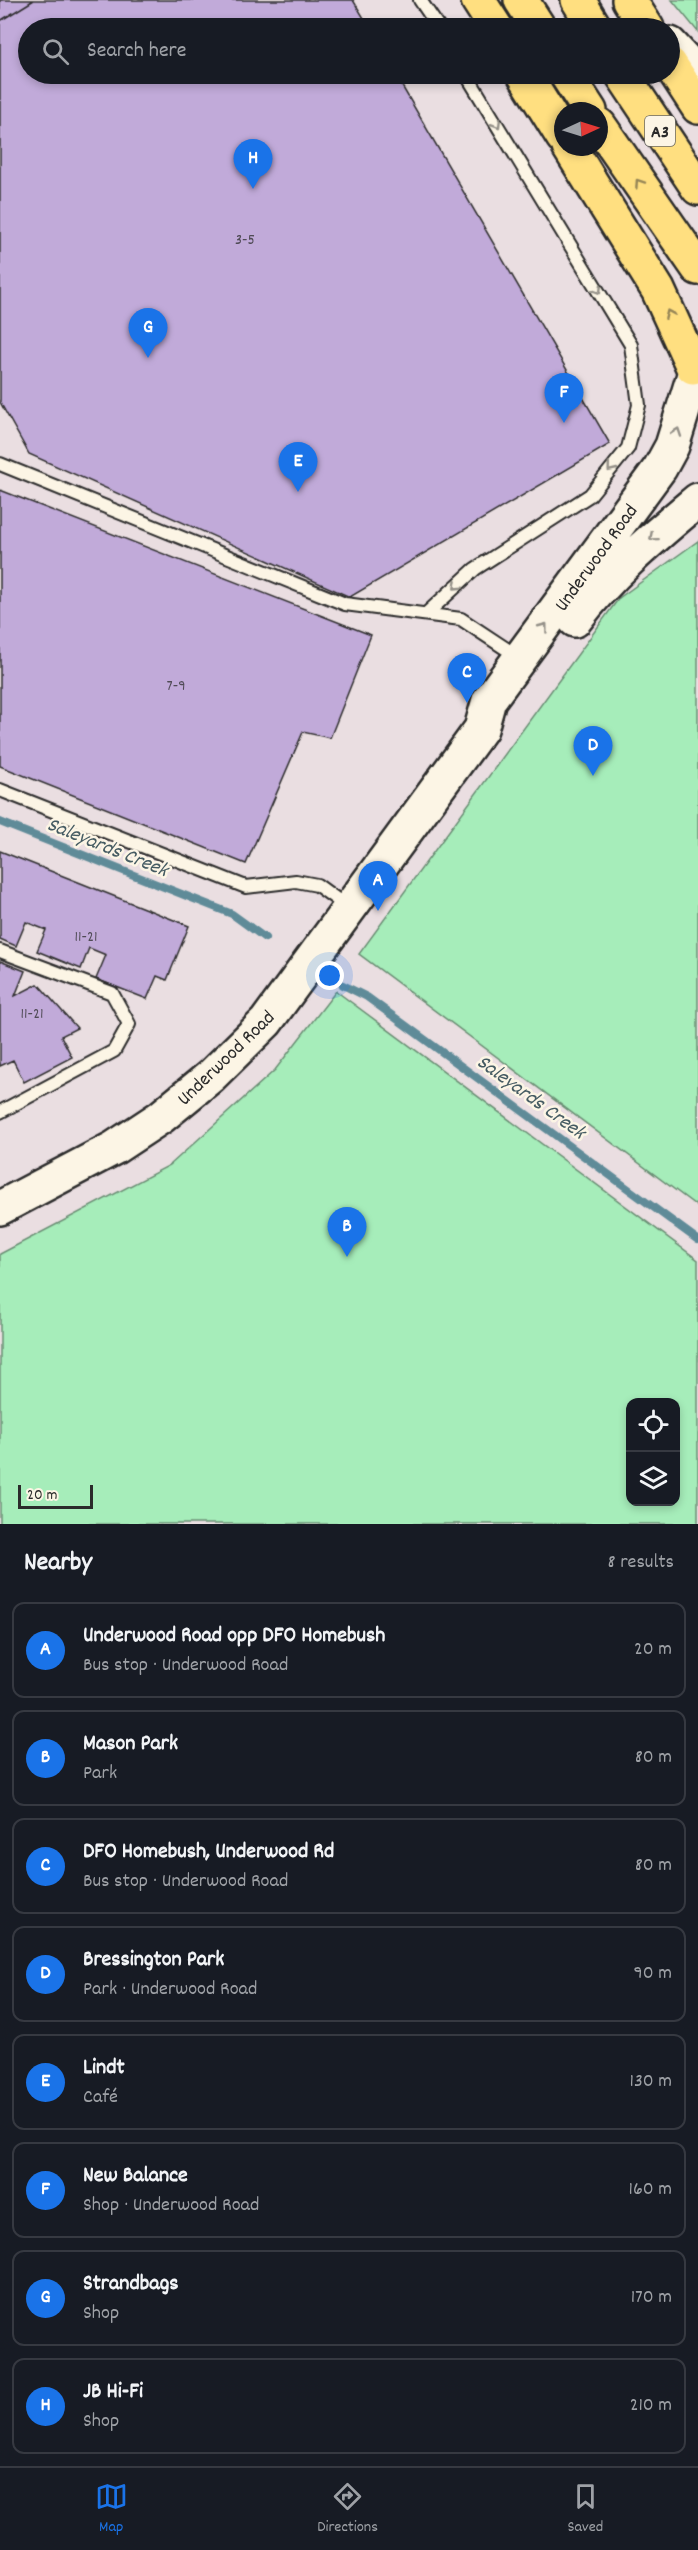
<!DOCTYPE html>
<meta charset="utf-8">
<style>
:root{--surface:#171b24;--page:#242831;--text:#f1f3f6;--muted:#9ea1a6;--line:#363941;--accent:#1a73e8}
body{margin:0;font-family:Dekko,sans-serif;background:var(--page);color:var(--text)}
.controls{position:absolute;right:18px;bottom:18px;display:grid;overflow:hidden;border-radius:12px;box-shadow:0 3px 9px #0003}
.controls button{width:54px;height:54px;display:grid;place-items:center;padding:0;border:0;border-bottom:2px solid var(--line);background:var(--surface);color:var(--text);font:30px sans-serif}
.compass{position:absolute;left:554px;top:102px;width:54px;height:54px;border-radius:50%;background:var(--surface);box-shadow:0 3px 9px #0003;rotate:86deg}
.scale{position:absolute;left:18px;bottom:15px;width:75px;box-sizing:border-box;padding-left:6px;border:3px solid #2b2b2b;border-top:0;font-size:16px;line-height:21px;white-space:nowrap;color:#2b2b2b;-webkit-text-stroke:4px #fcf5e5;paint-order:stroke}
.you{position:absolute;left:330px;top:976px;width:21px;height:21px;margin:-15px;border:4px solid #fff;border-radius:50%;background:#1a73e8;box-shadow:0 0 0 9px #1a73e833}
.badge{display:grid;place-items:center;width:39px;height:39px;border-radius:50%;background:var(--accent);color:#fff;font-size:20px;font-weight:700}
.pin{position:absolute;translate:-50% -50px;filter:drop-shadow(0 2px 3px #0008)}
.pin::after{content:'';position:absolute;top:32px;width:21px;height:18px;background:inherit;clip-path:polygon(0 0,100% 0,50% 100%)}
.list{margin:0;padding:0;list-style:none}
h2{display:flex;justify-content:space-between;align-items:center;height:78px;margin:0;padding:0 24px;font-size:26px}
h2 small{font-size:20px;font-weight:400;color:var(--muted)}
.list li{display:grid;grid-template-columns:39px 1fr auto;gap:18px;align-items:center;box-sizing:border-box;height:96px;margin:0 12px 12px;padding:0 12px;border:2px solid var(--line);border-radius:12px}
.list b{display:block;font-size:22px;white-space:nowrap}
.list p{margin:0;font-size:20px;white-space:nowrap;color:var(--muted)}
.list em{font-size:20px;font-style:normal;color:var(--muted)}
.icon{flex:none;width:33px;height:33px;fill:none;stroke:currentColor;stroke-width:2;stroke-linecap:round;stroke-linejoin:round}
.map{position:relative;flex:none;width:698px;height:1524px;overflow:hidden}
.search{position:absolute;background:var(--surface);box-shadow:0 3px 9px #0003;left:18px;right:18px;top:18px;height:66px;display:flex;align-items:center;gap:15px;box-sizing:border-box;padding:0 21px;border-radius:33px;color:var(--muted);font-size:22px}
.sheet{height:942px;background:var(--surface)}
nav{display:flex;justify-content:space-around;align-items:center;box-sizing:border-box;height:84px;border-top:2px solid var(--line);background:var(--surface);font-size:16px;color:var(--muted)}
nav a{display:grid;justify-items:center;gap:3px}
nav .on{color:var(--accent)}
.map>svg:first-child{display:block}
.green{fill:#a6edba;stroke:#688c72;stroke-width:1.5;fill-rule:evenodd}
.lines{fill:none;stroke-linecap:round;stroke-linejoin:round}
.stream{stroke:#5f8b98;stroke-width:8}
.building{fill:#c1aad9;stroke:#2b2b2b;stroke-width:1.5}
.lane-casing{stroke:#2b2b2b;stroke-width:16}
.secondary-casing{stroke:#2b2b2b;stroke-width:38}
.highway-casing{stroke:#2b2b2b;stroke-width:38}
.lane{stroke:#fcf5e5;stroke-width:12}
.secondary{stroke:#fcf5e5;stroke-width:33}
.highway{stroke:#ffdf80;stroke-width:33}
.oneway{stroke:#949088}
.oneway2{stroke:#958556}
.labels{text-anchor:middle;stroke-width:5;stroke-linejoin:round;paint-order:stroke}
.number-label{font-size:16px;fill:#504b56}
.shield{fill:#fcf5e5;stroke:#6a6863;stroke-width:1.5}
.shield-label{font-size:18px;font-weight:bold;fill:#2b2b2b}
.street-label{font-size:20px;fill:#2b2b2b;stroke:#fcf5e5}
.water-label{font-size:21px;font-style:italic;fill:#455b62;stroke:#fcf5e5}
</style>
<div class="map">
<svg width="698" height="1524" viewBox="0 0 698 1524">
<rect width="100%" height="100%" fill="#eadee1"/>
<filter id="ink" filterUnits="userSpaceOnUse"><feTurbulence type="fractalNoise" baseFrequency=".0167" numOctaves="2"/><feDisplacementMap in="SourceGraphic" scale="12" xChannelSelector="R" yChannelSelector="G"/><feConvolveMatrix kernelMatrix="1 2 1 2 8 2 1 2 1" color-interpolation-filters="sRGB"/></filter>
<g filter="url(#ink)">
<!-- green -->
<path class="green" d="M672 0H698V32Z
M698 541V1207L359 954 619 598Z
M336 991 698 1260V1524H0V1254L170 1165 275 1070ZM630 1402H676V1502H630Z"/>
<g class="lines">
<!-- stream -->
<path class="stream" d="M0 822 232 914 265 938
M343 985 367 997 698 1240"/>
</g>
<!-- building -->
<path class="building" d="M0 0H34L0 21Z
M34 0H353L370 28H28V74H395L610 444 350 597 29 454 0 402V21Z
M0 490 371 635 330 738 303 732 246 864 0 766Z
M0 851 189 926 167 980 157 976 147 999 96 979 106 955 89 948 81 969 37 951 46 930 26 922 16 946 0 939Z
M0 961 25 971 15 996 38 984 77 1028 61 1036 72 1057 24 1082 13 1060 0 1066Z"/>
<g class="lines">
<!-- lane casing -->
<g class="lane-casing">
<path id="lane" d="M420 0 439 28
M0 464 345 604 461 619 520 658
M426 614 475 569 590 495 628 448 639 405 631 345 466 74
M0 790 246 887 296 881 317 885 350 909
M0 951 112 993 129 1024 114 1051 0 1112"/>
</g>
<!-- secondary casing -->
<g class="secondary-casing">
<path id="secondary" d="M670 44 698 74
M575 620C610 573 654 537 698 500
M0 1208 114 1148 161 1117 211 1076 266 1022 481 729 489 700 660 468 672 446 694 375"/>
</g>
<!-- highway casing -->
<g class="highway-casing">
<path id="highway" d="M478 0 496 28
M521 0 539 28
M578 0 595 28
M629 0 647 28
M670 64 698 107
M524 74 563 137
M566 74 590 111
M622 74 698 188
M599 125 698 268
M569 147 658 290 693 367"/>
</g>
<!-- lane -->
<use href="#lane" class="lane"/>
<!-- secondary -->
<use href="#secondary" class="secondary"/>
<!-- highway -->
<use href="#highway" class="highway"/>
</g>
<!-- one-way arrows -->
<defs><path id="oneway-chevron" d="M-2-3.5L2.5 0L-2 3.5" fill="none" stroke-width="1.6" stroke-linecap="round" stroke-linejoin="round" transform="scale(1.5)"/></defs>
<g class="oneway">
<use href="#oneway-chevron" transform="translate(497 124) rotate(59)"/>
<use href="#oneway-chevron" transform="translate(598 290) rotate(59)"/>
<use href="#oneway-chevron" transform="translate(677 432) rotate(-71)"/>
<use href="#oneway-chevron" transform="translate(611 468) rotate(129)"/>
<use href="#oneway-chevron" transform="translate(653 537) rotate(140)"/>
<use href="#oneway-chevron" transform="translate(457 586) rotate(137)"/>
<use href="#oneway-chevron" transform="translate(544 627) rotate(-53)"/>
</g>
<g class="oneway2">
<use href="#oneway-chevron" transform="translate(639 183) rotate(-124)"/>
<use href="#oneway-chevron" transform="translate(669 314) rotate(-114)"/>
</g>
</g>
<g class="labels">
<!-- number labels -->
<g class="number-label">
<text x="245" y="244">3-5</text>
<text x="176" y="690">7-9</text>
<text x="86" y="941">11-21</text>
<text x="32" y="1018">11-21</text>
</g>
<!-- shield labels -->
<rect class="shield" x="645" y="116" width="30" height="30" rx="4.5"/>
<g class="shield-label">
<text x="660" y="137">A3</text>
</g>
<!-- street labels -->
<g class="street-label">
<text transform="translate(595 557) rotate(-54)" y="7">Underwood Road</text>
<text transform="translate(225 1057) rotate(-44)" y="7">Underwood Road</text>
</g>
<!-- water labels -->
<g class="water-label">
<text transform="translate(108 846) rotate(22)" y="7">Saleyards Creek</text>
<text transform="translate(532 1096) rotate(36)" y="7">Saleyards Creek</text>
</g>
</g>
</svg>
<div class="controls">
<button><svg class="icon" aria-label="locate" viewBox="0 0 24 24"><circle cx="12" cy="12" r="6"/><path d="M12 2v4M12 18v4M2 12h4M18 12h4"/></svg></button>
<button><svg class="icon" aria-label="layers" viewBox="0 0 24 24"><path d="M12 4l9 5-9 5-9-5zM3 14l9 5 9-5"/></svg></button>
</div>
<svg class="compass" viewBox="-18 -18 36 36"><path d="M0-13l5 13h-10z" fill="#e53935"/><path d="M0 13l5-13h-10z" fill="#9ea1a6"/></svg>
<div class="scale">20 m</div>
<div class="you"></div>
<div class="pin badge" style="left:378px;top:911px">A</div>
<div class="pin badge" style="left:347px;top:1257px">B</div>
<div class="pin badge" style="left:467px;top:703px">C</div>
<div class="pin badge" style="left:593px;top:776px">D</div>
<div class="pin badge" style="left:298px;top:492px">E</div>
<div class="pin badge" style="left:564px;top:423px">F</div>
<div class="pin badge" style="left:148px;top:358px">G</div>
<div class="pin badge" style="left:253px;top:189px">H</div>
<div class="search"><svg class="icon" aria-label="search" viewBox="0 0 24 24"><circle cx="10" cy="10" r="6"/><path d="M15 15l6 6"/></svg>Search here</div>
</div>
<section class="sheet">
<h2>Nearby<small>8 results</small></h2>
<ul class="list">
<li><span class="badge">A</span><div><b>Underwood Road opp DFO Homebush</b><p>Bus stop · Underwood Road</p></div><em>20 m</em></li>
<li><span class="badge">B</span><div><b>Mason Park</b><p>Park</p></div><em>80 m</em></li>
<li><span class="badge">C</span><div><b>DFO Homebush, Underwood Rd</b><p>Bus stop · Underwood Road</p></div><em>80 m</em></li>
<li><span class="badge">D</span><div><b>Bressington Park</b><p>Park · Underwood Road</p></div><em>90 m</em></li>
<li><span class="badge">E</span><div><b>Lindt</b><p>Café</p></div><em>130 m</em></li>
<li><span class="badge">F</span><div><b>New Balance</b><p>Shop · Underwood Road</p></div><em>160 m</em></li>
<li><span class="badge">G</span><div><b>Strandbags</b><p>Shop</p></div><em>170 m</em></li>
<li><span class="badge">H</span><div><b>JB Hi-Fi</b><p>Shop</p></div><em>210 m</em></li>
</ul>
</section>
<nav>
<a class="on"><svg class="icon" aria-label="map" viewBox="0 0 24 24"><path d="M3 6l6-2 6 2 6-2v14l-6 2-6-2-6 2zM9 4v14M15 6v14"/></svg>Map</a>
<a><svg class="icon" aria-label="directions" viewBox="0 0 24 24"><path d="M12 3l9 9-9 9-9-9zM9 14v-3h6M13 9l2 2-2 2"/></svg>Directions</a>
<a><svg class="icon" aria-label="saved" viewBox="0 0 24 24"><path d="M7 4h10v16l-5-4-5 4z"/></svg>Saved</a>
</nav>
